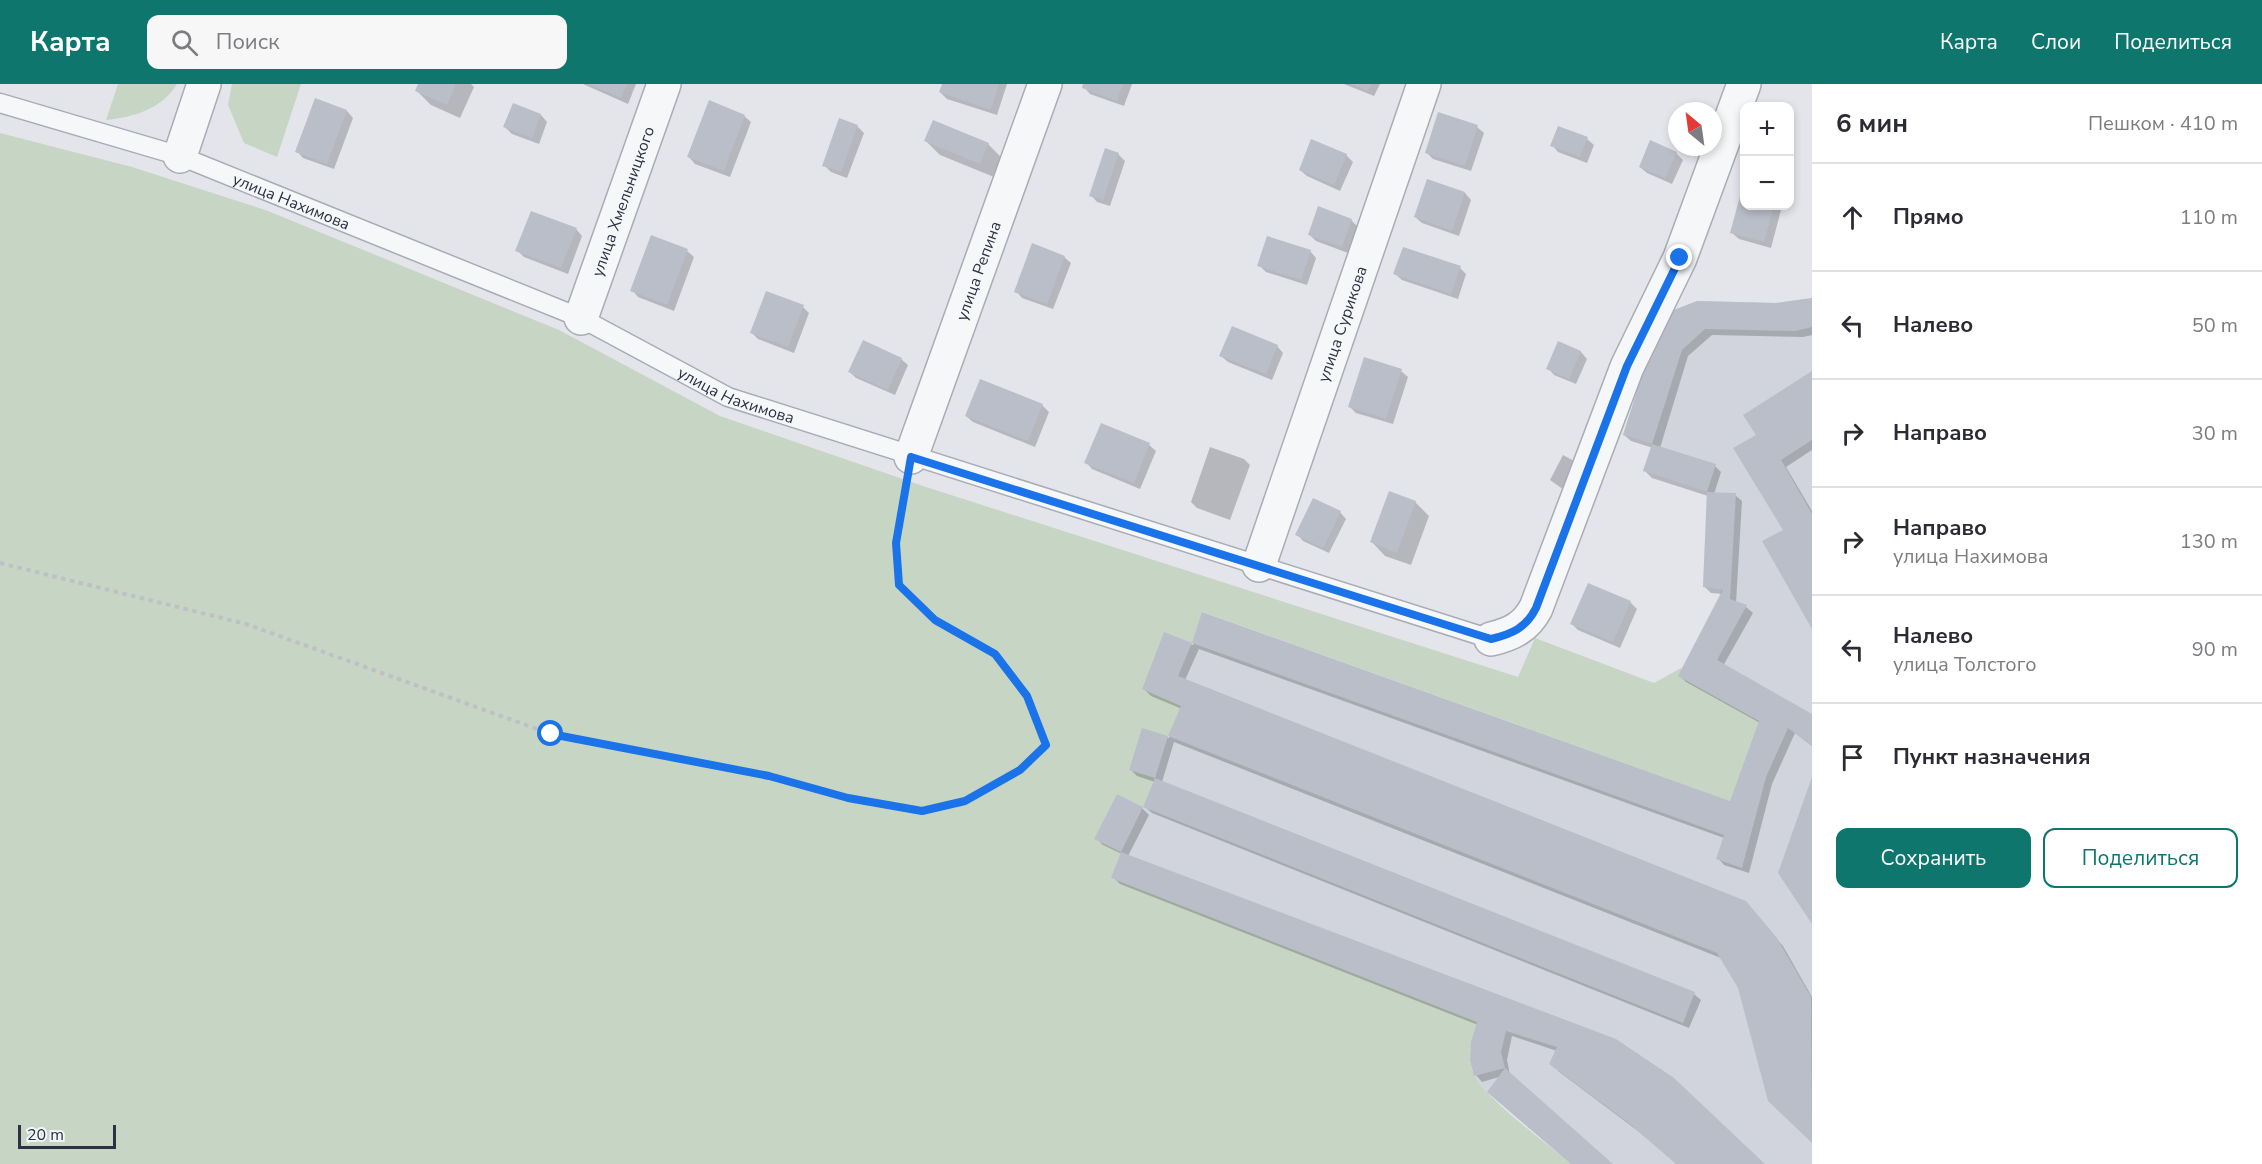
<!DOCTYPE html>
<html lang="ru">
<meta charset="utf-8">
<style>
:root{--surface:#fff;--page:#f7f7f7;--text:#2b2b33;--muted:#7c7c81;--line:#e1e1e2;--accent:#0f766e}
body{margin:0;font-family:"Nunito Sans",sans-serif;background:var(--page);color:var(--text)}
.controls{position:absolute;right:18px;top:18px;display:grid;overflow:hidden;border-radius:12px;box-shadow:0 3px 9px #0003}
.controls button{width:54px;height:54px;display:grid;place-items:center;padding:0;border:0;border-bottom:2px solid var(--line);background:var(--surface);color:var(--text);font:30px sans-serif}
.compass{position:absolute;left:1668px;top:18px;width:54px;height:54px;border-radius:50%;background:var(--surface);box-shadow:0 3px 9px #0003;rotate:331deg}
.scale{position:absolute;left:18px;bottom:15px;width:98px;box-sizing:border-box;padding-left:6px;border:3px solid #2b3243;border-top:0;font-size:16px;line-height:21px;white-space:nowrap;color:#2b3243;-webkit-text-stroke:4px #f3f5f8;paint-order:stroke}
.stop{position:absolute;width:18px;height:18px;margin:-14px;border:4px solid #1a73e8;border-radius:50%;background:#fff}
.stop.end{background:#1a73e8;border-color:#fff;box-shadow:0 2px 6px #0008}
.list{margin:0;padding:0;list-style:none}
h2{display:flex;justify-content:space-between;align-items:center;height:78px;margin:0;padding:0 24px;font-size:26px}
h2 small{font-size:20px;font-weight:400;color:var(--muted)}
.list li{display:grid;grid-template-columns:39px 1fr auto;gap:18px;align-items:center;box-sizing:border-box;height:108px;padding:0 24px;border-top:2px solid var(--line)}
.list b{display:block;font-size:22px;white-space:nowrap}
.list p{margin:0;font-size:20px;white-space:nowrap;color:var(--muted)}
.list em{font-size:20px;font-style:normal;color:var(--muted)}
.actions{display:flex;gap:12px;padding:18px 24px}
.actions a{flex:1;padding:14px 0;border:2px solid var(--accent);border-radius:12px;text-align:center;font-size:21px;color:var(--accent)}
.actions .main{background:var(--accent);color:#fff}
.icon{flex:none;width:33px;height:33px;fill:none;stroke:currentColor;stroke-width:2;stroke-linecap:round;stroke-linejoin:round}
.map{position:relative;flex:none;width:1812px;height:1080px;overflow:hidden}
header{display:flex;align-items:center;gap:36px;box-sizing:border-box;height:84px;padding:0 30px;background:var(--accent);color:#fff}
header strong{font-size:28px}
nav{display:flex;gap:33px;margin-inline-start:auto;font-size:21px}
.search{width:420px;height:54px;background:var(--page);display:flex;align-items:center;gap:15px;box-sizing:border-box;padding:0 21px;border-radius:12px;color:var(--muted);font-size:22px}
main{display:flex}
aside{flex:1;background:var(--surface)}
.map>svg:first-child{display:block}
.built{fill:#d1d4dd}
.green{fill:#c7d5c4}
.shadow{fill:#0003}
.building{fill:#babec8}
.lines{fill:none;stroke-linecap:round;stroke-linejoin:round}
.service-casing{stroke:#a8acb5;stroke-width:21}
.minor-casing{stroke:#a8acb5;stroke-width:36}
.path{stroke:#bdc0c6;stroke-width:4;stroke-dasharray:4.5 4.5;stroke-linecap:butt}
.service{stroke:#f6f7f9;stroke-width:18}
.minor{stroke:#f6f7f9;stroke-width:33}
.route{stroke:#1a73e8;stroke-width:8}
.labels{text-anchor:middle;stroke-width:4.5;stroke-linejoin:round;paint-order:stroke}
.street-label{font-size:16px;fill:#2b3243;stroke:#f3f5f8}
</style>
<header>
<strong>Карта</strong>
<div class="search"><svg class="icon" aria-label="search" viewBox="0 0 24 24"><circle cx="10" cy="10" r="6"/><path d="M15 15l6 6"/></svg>Поиск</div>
<nav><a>Карта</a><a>Слои</a><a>Поделиться</a></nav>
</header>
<main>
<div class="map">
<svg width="1812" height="1080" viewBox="0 0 1812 1080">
<rect width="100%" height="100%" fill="#e3e5eb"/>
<!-- built -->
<path class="built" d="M1812 214V1080H1571L1487 1008 1474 992 1470 976 1471 958 1477 938 1111 794 1094 755 1117 710 1143 723 1129 686 1142 644V605L1164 548 1202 528 1730 717 1678 592 1722 506 1703 503 1707 408 1643 387 1652 360 1623 351 1657 245 1674 226 1697 217 1776 219Z"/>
<!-- green -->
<path class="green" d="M118 0H177C162 25 134 33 106 36Z
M232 0H301L277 73 244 59 228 21Z
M0 49 132 83 268 127 559 246 720 332 923 402 1518 593 1535 554 1654 599 1681 584 1759 637 1730 717 1203 528 1192 559 1164 549 1142 605 1181 622 1168 652 1142 645 1129 686 1155 694 1143 723 1117 710 1095 754 1121 768 1111 794 1477 938C1472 955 1466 975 1475 992 1486 1015 1549 1061 1571 1080H0Z"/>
<!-- shadow -->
<path class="shadow" d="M420 0H471L474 3 460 34 431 21 417 7Z
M583 0H636L628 20Z
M943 0H1007L997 31 947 15 940 8Z
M1085 0H1132L1124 22 1090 10 1084 3Z
M1344 0H1380L1374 12Z
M316 16 347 27 353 34 334 85 303 74 297 67Z
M541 31 547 38 539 60 512 50 505 43Z
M744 32 751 38 730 93 695 80 689 73Z
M857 42 864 49 847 94 831 88 824 81Z
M1477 43 1484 49 1471 87 1433 75 1427 69Z
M1587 55 1594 61 1587 79 1558 68 1552 61Z
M926 57 988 60 1002 74 994 93 940 71Z
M1676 69 1683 76 1672 100 1647 89 1640 83Z
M1118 70 1125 77 1110 122 1097 118 1091 111Z
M1346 71 1353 78 1340 107 1307 92 1300 86Z
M1428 97 1465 109 1471 116 1459 152 1422 139 1415 133Z
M1743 107 1744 122H1782L1771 164 1739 155 1732 149Z
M1351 136 1358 143 1348 169 1316 157 1309 150Z
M576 145 582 152 568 190 524 173 517 166Z
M687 167 694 173 674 227 638 213 632 206Z
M1310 167 1316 174 1307 201 1266 188 1259 181Z
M1064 173 1071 179 1053 225 1022 214 1016 207Z
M1460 184 1466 190 1458 215 1402 196 1395 190Z
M1812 215V251L1803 253 1712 251 1688 272 1660 364 1715 382 1721 388 1714 410 1735 411 1742 417 1736 519 1746 523 1753 529 1723 582 1812 632V662L1795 649 1772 700 1749 789 1724 781 1718 774 1724 754 1199 565 1185 596 1748 823 1783 862 1812 913V1057L1769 1016 1739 903 1721 874 1174 658 1162 698 1694 910 1701 916 1689 944 1152 729 1145 723 1155 698 1137 692 1131 686 1143 646 1169 654 1182 625 1151 612 1144 605 1165 550 1193 561 1203 530 1731 719 1760 639 1686 598 1679 591 1722 510 1711 509 1704 502 1708 412 1652 394 1645 387 1653 364 1631 357 1624 351 1658 246Z
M803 223 809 229 794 269 758 255 752 249Z
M1559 259 1581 268 1587 275 1576 300 1554 291 1548 284Z
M1277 262 1283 269 1272 296 1228 278 1221 272Z
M901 275 908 281 895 311 856 294 850 288Z
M1401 287 1408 293 1393 340 1356 329 1349 322Z
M1812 289V366L1786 383 1812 427V542L1758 352Z
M1042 321 1049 328 1035 363 973 338 966 332Z
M1101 341 1149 361 1156 367 1140 405 1092 385 1086 378Z
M1210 363 1244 375 1250 381 1230 436 1197 424 1191 418Z
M1563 371 1574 377 1567 408 1550 396Z
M1415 418 1429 432 1411 481 1385 472 1372 458Z
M1340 428 1346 435 1329 469 1303 457 1297 450Z
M1630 518 1637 525 1620 564 1578 546 1572 540Z
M1117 712 1142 724 1149 731 1128 772 1615 957 1760 1080H1677L1638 1047 1558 987 1557 967 1512 952 1507 976 1510 991 1611 1080H1572L1499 993 1482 998 1476 991 1478 941 1120 800 1113 793 1122 770 1103 761 1096 754Z"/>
<!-- building -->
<path class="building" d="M418 0H456L447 21 415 7Z
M588 0H627L621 14Z
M942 0H999L991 26 939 8Z
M1083 0H1123L1117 17 1082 4Z
M1351 0H1371L1368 7Z
M315 14 347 26 327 80 295 68Z
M709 16 745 31 724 87 687 73Z
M513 19 541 30 532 54 503 43Z
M1438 28 1478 41 1465 82 1425 69Z
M839 34 858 41 841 88 822 82Z
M933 36 989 59 980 80 924 57Z
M1558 42 1588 53 1580 73 1550 62Z
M1311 55 1347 70 1334 101 1299 86Z
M1650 56 1677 68 1665 94 1639 83Z
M1105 64 1119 69 1103 116 1089 112Z
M1427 95 1465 108 1452 147 1414 133Z
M1742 105 1744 106V122H1774L1764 158 1730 149Z
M1318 122 1352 135 1342 163 1308 151Z
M531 127 577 144 561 184 515 167Z
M651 151 688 165 667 221 630 207Z
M1267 152 1311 166 1301 196 1257 182Z
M1032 159 1065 172 1047 220 1014 208Z
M1403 163 1461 182 1451 210 1393 190Z
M766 207 804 221 788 263 750 249Z
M1812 214V243L1795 247 1705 245 1682 266 1652 360 1716 380 1707 408 1643 387 1652 360 1623 351 1657 245 1674 226 1697 217 1776 219Z
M1232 242 1278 261 1266 290 1219 272Z
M863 256 902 274 888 306 848 288Z
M1558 257 1581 267 1569 295 1546 285Z
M1364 273 1402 285 1386 335 1348 323Z
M1812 287V356L1781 376 1812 430V545L1762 457 1783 446 1733 364 1756 351 1743 331Z
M980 295 1043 320 1028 357 965 332Z
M1101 339 1150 359 1134 399 1084 379Z
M1389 407 1416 417 1397 469 1370 458Z
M1707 408 1736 409 1730 515 1747 521 1717 576 1812 630V662L1788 644 1766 693 1742 784 1716 775 1724 751 1192 559 1178 592 1746 817 1777 854 1811 913 1812 1059 1768 1017 1738 904 1717 869 1168 652 1155 694 1129 686 1142 644 1168 652 1181 622 1142 605 1164 548 1192 559 1202 528 1730 717 1759 637 1678 592 1723 506 1703 503Z
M1313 414 1341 427 1323 464 1295 451Z
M1588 499 1631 517 1613 558 1570 540Z
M1812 693V840L1778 789Z
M1155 694 1695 908 1683 939 1143 723Z
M1117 710 1143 723 1121 768 1616 955 1674 994 1765 1080H1676L1630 1040 1549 980 1557 963 1506 947 1501 968 1505 984 1474 992 1470 976 1471 958 1477 938 1111 794 1121 768 1094 755Z
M1505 984 1613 1080H1571L1487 1008Z"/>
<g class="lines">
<!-- service casing -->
<g class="service-casing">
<g id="service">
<path id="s1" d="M0 19 180 72 581 234 728 313 1491 555"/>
</g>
</g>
<!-- minor casing -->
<g class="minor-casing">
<g id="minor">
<path d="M180 72 204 0"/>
<path id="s2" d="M581 234 664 0"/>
<path id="s3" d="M911 373 1045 0"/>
<path id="s4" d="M1259 481 1424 0"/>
<path d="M1491 555C1512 550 1526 543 1536 524L1627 283 1680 174 1744 0"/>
</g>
</g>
<!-- path -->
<path class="path" d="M0 479 246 540 551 650 769 692 848 714 922 727 965 717 1020 686 1046 661 1027 612 995 570 935 536 899 501 896 459 906 405"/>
<!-- service -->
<use href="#service" class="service"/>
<!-- minor -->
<use href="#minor" class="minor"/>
</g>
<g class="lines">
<!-- route -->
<path class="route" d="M551 650 769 692 848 714 922 727 965 717 1020 686 1046 661 1027 612 995 570 935 536 899 501 896 459 911 373 1491 555C1512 550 1526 544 1536 524L1627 282 1680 174"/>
</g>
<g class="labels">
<!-- street labels -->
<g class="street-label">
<text dy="6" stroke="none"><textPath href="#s1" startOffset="308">улица Нахимова</textPath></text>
<text dy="6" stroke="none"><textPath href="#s2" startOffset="124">улица Хмельницкого</textPath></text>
<text dy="6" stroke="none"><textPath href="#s3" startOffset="198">улица Репина</textPath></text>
<text dy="6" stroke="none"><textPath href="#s4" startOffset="255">улица Сурикова</textPath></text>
<text dy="6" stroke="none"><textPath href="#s1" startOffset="794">улица Нахимова</textPath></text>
</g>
</g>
</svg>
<div class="controls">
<button>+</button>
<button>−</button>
</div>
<svg class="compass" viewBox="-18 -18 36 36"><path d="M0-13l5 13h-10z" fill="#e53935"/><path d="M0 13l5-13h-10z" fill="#7c7c81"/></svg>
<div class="scale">20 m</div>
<div class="stop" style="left:551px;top:650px"></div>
<div class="stop end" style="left:1680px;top:174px"></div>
</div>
<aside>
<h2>6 мин<small>Пешком · 410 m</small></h2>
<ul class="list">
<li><svg class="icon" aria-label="ahead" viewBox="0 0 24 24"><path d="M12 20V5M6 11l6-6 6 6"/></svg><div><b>Прямо</b></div><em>110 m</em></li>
<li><svg class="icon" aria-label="left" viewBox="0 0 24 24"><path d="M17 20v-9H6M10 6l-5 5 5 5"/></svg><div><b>Налево</b></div><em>50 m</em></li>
<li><svg class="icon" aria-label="right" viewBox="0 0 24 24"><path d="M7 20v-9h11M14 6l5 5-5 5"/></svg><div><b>Направо</b></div><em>30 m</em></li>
<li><svg class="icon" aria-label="right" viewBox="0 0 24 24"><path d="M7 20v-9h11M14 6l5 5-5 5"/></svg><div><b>Направо</b><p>улица Нахимова</p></div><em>130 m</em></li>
<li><svg class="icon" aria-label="left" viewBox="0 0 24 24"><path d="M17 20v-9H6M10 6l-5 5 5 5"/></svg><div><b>Налево</b><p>улица Толстого</p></div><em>90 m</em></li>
<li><svg class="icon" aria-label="arrive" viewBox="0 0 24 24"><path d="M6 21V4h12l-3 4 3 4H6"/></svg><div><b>Пункт назначения</b></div></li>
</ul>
<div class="actions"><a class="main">Сохранить</a><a>Поделиться</a></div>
</aside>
</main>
